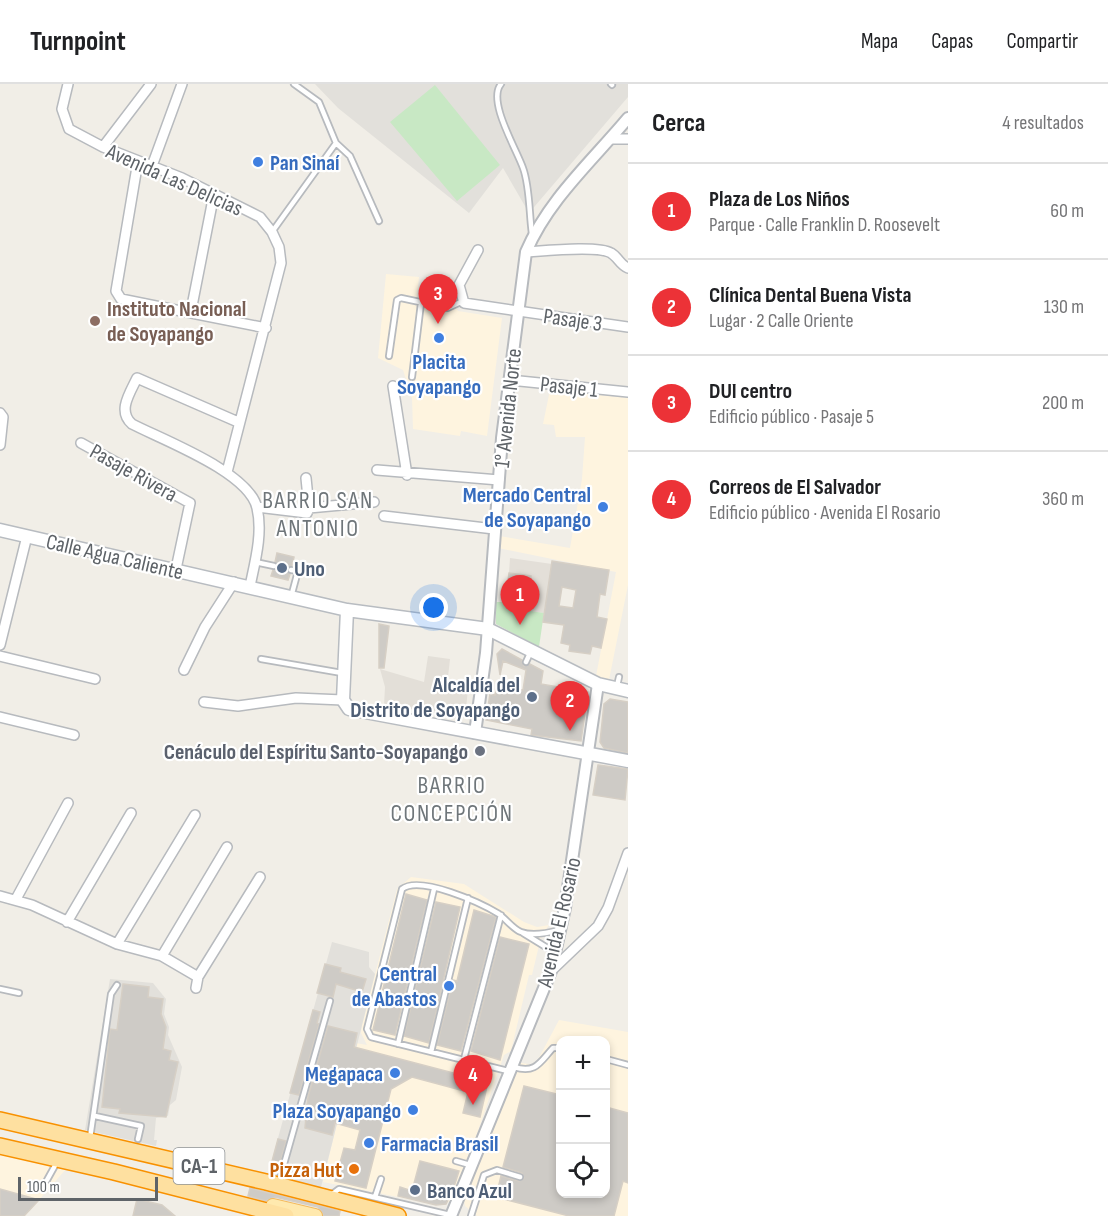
<!DOCTYPE html>
<html lang="es">
<meta charset="utf-8">
<style>
:root{--surface:#fff;--page:#f6f6f6;--text:#202124;--muted:#757577;--line:#e0e0e0;--accent:#ec3237}
body{margin:0;font-family:"Sofia Sans Condensed",sans-serif;background:var(--page);color:var(--text)}
.controls{position:absolute;right:18px;bottom:18px;display:grid;overflow:hidden;border-radius:12px;box-shadow:0 3px 9px #0003}
.controls button{width:54px;height:54px;display:grid;place-items:center;padding:0;border:0;border-bottom:2px solid var(--line);background:var(--surface);color:var(--text);font:30px sans-serif}
.scale{position:absolute;left:18px;bottom:15px;width:140px;box-sizing:border-box;padding-left:6px;border:3px solid #5e6368;border-top:0;font-size:16px;line-height:21px;white-space:nowrap;color:#5e6368;-webkit-text-stroke:4px #fff;paint-order:stroke}
.you{position:absolute;left:434px;top:524px;width:21px;height:21px;margin:-15px;border:4px solid #fff;border-radius:50%;background:#1a73e8;box-shadow:0 0 0 9px #1a73e833}
.badge{display:grid;place-items:center;width:39px;height:39px;border-radius:50%;background:var(--accent);color:#fff;font-size:20px;font-weight:700}
.pin{position:absolute;translate:-50% -50px;filter:drop-shadow(0 2px 3px #0008)}
.pin::after{content:'';position:absolute;top:32px;width:21px;height:18px;background:inherit;clip-path:polygon(0 0,100% 0,50% 100%)}
.list{margin:0;padding:0;list-style:none}
h2{display:flex;justify-content:space-between;align-items:center;height:78px;margin:0;padding:0 24px;font-size:26px}
h2 small{font-size:20px;font-weight:400;color:var(--muted)}
.list li{display:grid;grid-template-columns:39px 1fr auto;gap:18px;align-items:center;box-sizing:border-box;height:96px;padding:0 24px;border-top:2px solid var(--line)}
.list b{display:block;font-size:22px;white-space:nowrap}
.list p{margin:0;font-size:20px;white-space:nowrap;color:var(--muted)}
.list em{font-size:20px;font-style:normal;color:var(--muted)}
.icon{flex:none;width:33px;height:33px;fill:none;stroke:currentColor;stroke-width:2;stroke-linecap:round;stroke-linejoin:round}
.map{position:relative;flex:none;width:628px;height:1132px;overflow:hidden}
header{display:flex;align-items:center;gap:36px;box-sizing:border-box;height:84px;padding:0 30px;background:var(--surface);border-bottom:2px solid var(--line)}
header strong{font-size:28px}
nav{display:flex;gap:33px;margin-inline-start:auto;font-size:21px}
main{display:flex}
aside{flex:1;background:var(--surface)}
.map>svg:first-child{display:block}
.commercial{fill:#fef4df;fill-rule:evenodd}
.industrial{fill:#e2e0db}
.education{fill:#e3dfd8}
.green{fill:#c8e8c4}
.building{fill:#cecbc6;stroke:#d6cfc5;stroke-width:1.5;fill-rule:evenodd}
.lines{fill:none;stroke-linecap:round;stroke-linejoin:round}
.service-casing{stroke:#b7babe;stroke-width:8}
.minor-casing{stroke:#b7babe;stroke-width:12}
.tertiary-casing{stroke:#b7babe;stroke-width:14}
.secondary-casing{stroke:#b8bcc1;stroke-width:15}
.primary-casing{stroke:#f3ba5e;stroke-width:16}
.trunk-casing{stroke:#f89100;stroke-width:18}
.service{stroke:#fff;stroke-width:4.5}
.minor{stroke:#fff;stroke-width:9}
.tertiary{stroke:#fff;stroke-width:10}
.secondary{stroke:#fff;stroke-width:12}
.primary{stroke:#ffe9ae;stroke-width:14}
.trunk{stroke:#fee0a0;stroke-width:15}
.shop-dot{fill:#3f7fe0;stroke:#fff;stroke-width:2}
.education-dot{fill:#8d6e63;stroke:#fff;stroke-width:2}
.service-dot{fill:#5c6f8a;stroke:#fff;stroke-width:2}
.worship-dot{fill:#6b7280;stroke:#fff;stroke-width:2}
.food-dot{fill:#e8710a;stroke:#fff;stroke-width:2}
.labels{text-anchor:middle;stroke-width:4.5;stroke-linejoin:round;paint-order:stroke}
.shield{fill:#fff;stroke:#8e9295;stroke-width:1.5}
.shield-label{font-size:21px;font-weight:bold;fill:#5e6368}
.shop-label{font-size:22px;font-weight:bold;fill:#366cbe;stroke:#fff;text-anchor:end}
.street-label{font-size:22px;fill:#5e6368;stroke:#fff}
.education-label{font-size:22px;font-weight:bold;fill:#785e54;stroke:#fff;text-anchor:start}
.service-label{font-size:22px;font-weight:bold;fill:#4e5e75;stroke:#fff;text-anchor:start}
.worship-label{font-size:22px;font-weight:bold;fill:#5b616d;stroke:#fff;text-anchor:end}
.food-label{font-size:22px;font-weight:bold;fill:#c56008;stroke:#fff;text-anchor:end}
.neighbourhood-label{font-size:24px;letter-spacing:1.5px;fill:#6f767a;stroke:#fff}
</style>
<header>
<strong>Turnpoint</strong>
<nav><a>Mapa</a><a>Capas</a><a>Compartir</a></nav>
</header>
<main>
<div class="map">
<svg width="628" height="1132" viewBox="0 0 628 1132">
<rect width="100%" height="100%" fill="#f1eee7"/>
<!-- commercial -->
<path class="commercial" d="M386 190 419 193 417 213 452 216 458 227 502 234 487 352 461 347 460 352 413 345 412 314 403 286 378 274Z
M550 306 628 314V501L609 596 596 592 616 488 498 464 499 452 570 464 582 395 585 353H556L554 341 543 340Z
M411 793 464 800 524 838 537 843 549 841 541 853 532 891H529L511 967 504 971 460 1099 451 1117 438 1121 323 1098 356 959 367 961 361 949 362 941 397 805Z
M559 936 628 948V1132H477L465 1122 463 1112 516 978 535 981ZM560 956H606V1110H560Z
M0 1071 66 1085 25 1132H0Z"/>
<!-- industrial -->
<path class="industrial" d="M315 0H628V13L529 129 503 84 469 129 338 24Z
M332 858 369 868V883L375 890 320 1107 267 1094Z
M110 895 153 899 166 915 164 930 169 943 168 951 182 983 176 1016 170 1021 168 1032 156 1034 154 1056H157L156 1062 85 1046Z"/>
<!-- education -->
<path class="education" d="M510 474 552 480 544 529 527 527 531 492 509 489Z
M428 572 450 575 447 602 468 605 465 634 384 621 385 603 380 585 424 598Z"/>
<!-- green -->
<path class="green" d="M435 1 500 81 457 117 390 38Z
M496 518H505L509 524 544 529 539 563 496 540Z"/>
<!-- building -->
<path class="building" d="M277 469 294 473 292 482 287 485 290 490 288 496 271 492 273 486 278 483 275 478Z
M552 477 609 486 605 511 600 510 597 533 607 535 601 564 592 562 590 570 569 567 570 561 561 559 564 541 543 538ZM562 503 576 506 573 524 559 522Z
M509 489 531 492 527 527 509 524 505 518Z
M379 540 389 542 384 584H379Z
M502 565 522 576 524 582 530 580 543 587 541 600 588 608 581 657 531 651 532 645 486 636 490 610 495 611 497 602 523 606 526 586 503 577 500 591 497 570Z
M610 615 628 618V669L604 664 600 658 604 620Z
M598 681 628 685 625 716 593 711Z
M406 810 427 816 395 951 373 946Z
M436 818 460 823 429 959 404 952Z
M474 826 496 833 461 967 437 961 453 896 457 897Z
M500 853 529 860 500 976 471 967Z
M325 880 341 884 340 888 366 895 362 908 336 900 333 913 317 909Z
M123 900 149 903 148 913 163 915 161 930 166 943 163 965 171 967 169 976 178 978 166 1033 119 1029 120 1025 102 1023 110 945 117 946Z
M313 926 320 928 317 939 319 940 299 1011 290 1009Z
M328 942 357 949 354 963 488 998 480 1033 463 1029 468 1008 412 993 391 1005 366 1104 335 1097 344 1064 355 1066 360 1046 335 1039 332 1051 305 1044 308 1013Z
M524 1002 561 1011V1110H606V1023L628 1029V1099L623 1097 614 1132H569L496 1113 501 1092 519 1097 524 1094 522 1089 503 1083Z
M278 1055 286 1057 279 1083 271 1081Z
M420 1077 459 1087 453 1106 446 1120 436 1121 398 1112 400 1103 412 1107Z
M250 1104 340 1127 339 1132H324L318 1123 275 1113 266 1117 248 1112Z
M0 1105 39 1116 24 1132H0Z
M137 1115 162 1121 175 1132H133Z"/>
<g class="lines">
<!-- service casing -->
<g class="service-casing">
<path id="service" d="M501 0C487 17 516 64 523 84 530 103 529 129 532 150
M611 0 612 1
M336 59 350 72 379 137
M272 148 336 59 319 18 294 0
M389 272 397 216 401 214 448 224 463 217
M412 293 421 219
M255 478 274 482
M291 486 298 487 291 513
M261 575 342 589
M526 578 531 567
M617 602 619 593
M523 849 554 868
M0 905 19 909
M398 960 434 805
M431 968 468 814
M464 975 501 831
M606 975 628 981
M514 983C536 990 540 978 553 964H560
M508 987 371 953 367 945 402 805C420 791 481 819 499 830 506 835 513 845 521 848 532 852 548 849 559 846
M95 1032 141 1042 138 1055
M90 1054 111 910 117 901
M456 1077 470 1081
M47 1096 57 1078
M279 1098 330 917
M331 1111 339 1105 450 1131
M375 1113 381 1095
M471 1132 484 1091 497 1086 520 1093"/>
</g>
<!-- minor casing -->
<g class="minor-casing">
<path id="minor" d="M68 0 62 25 69 45 103 63 182 94 260 133 272 148 279 163 281 179 227 388
M610 55H628
M103 63 151 0
M138 77 116 207 121 215 266 244
M152 82 182 0
M478 166 459 201 464 219 628 243
M526 168C543 167 598 161 611 169 618 173 620 181 628 184
M191 227 214 110
M510 296 628 308
M393 302 407 391
M0 329 3 333 0 361
M238 338 137 294C130 309 117 327 132 340 163 356 249 388 257 424 263 449 255 478 250 502
M81 359 190 419 176 485
M377 386 499 396
M257 423 307 429 309 424 306 394
M309 424 374 418
M384 432 494 445
M0 561 27 452
M0 572 95 595
M184 586 205 543 234 498
M204 618 238 622 296 614 343 616
M0 633 74 651
M0 812 32 821 117 860 162 872 198 893 196 904
M16 815 68 719
M67 838 131 729
M117 860 195 731
M162 872 227 763
M551 887 598 842 608 824 628 769
M198 893 260 793"/>
</g>
<!-- tertiary casing -->
<g class="tertiary-casing">
<path id="tertiary" d="M475 649 486 569 502 354 526 168C548 116 592 77 628 34
M451 1132 551 887 565 824 598 600"/>
</g>
<!-- secondary casing -->
<g class="secondary-casing">
<path id="secondary" d="M0 446 347 526 488 545 598 600 628 607
M347 526 343 616 349 625 628 677"/>
</g>
<!-- primary casing -->
<g class="primary-casing">
<path id="primary" d="M273 1122 315 1132"/>
</g>
<!-- trunk casing -->
<g class="trunk-casing">
<path id="trunk" d="M0 1036 266 1098 398 1132
M0 1062 114 1088 286 1132"/>
</g>
<!-- service -->
<use href="#service" class="service"/>
<!-- minor -->
<use href="#minor" class="minor"/>
<!-- tertiary -->
<use href="#tertiary" class="tertiary"/>
<!-- secondary -->
<use href="#secondary" class="secondary"/>
<!-- primary -->
<use href="#primary" class="primary"/>
<!-- trunk -->
<use href="#trunk" class="trunk"/>
</g>
<!-- markers -->
<g class="shop-dot">
<circle cx="258" cy="78" r="6"/>
<circle cx="439" cy="254" r="6"/>
<circle cx="603" cy="423" r="6"/>
<circle cx="449" cy="902" r="6"/>
<circle cx="395" cy="989" r="6"/>
<circle cx="413" cy="1026" r="6"/>
<circle cx="369" cy="1059" r="6"/>
</g>
<circle class="education-dot" cx="95" cy="237" r="6"/>
<g class="service-dot">
<circle cx="282" cy="484" r="6"/>
<circle cx="532" cy="613" r="6"/>
<circle cx="415" cy="1106" r="6"/>
</g>
<circle class="worship-dot" cx="480" cy="667" r="6"/>
<circle class="food-dot" cx="354" cy="1085" r="6"/>
<g class="labels">
<!-- shield labels -->
<rect class="shield" x="173.5" y="1064" width="51" height="36" rx="4.5"/>
<g class="shield-label">
<text x="199" y="1089">CA-1</text>
</g>
<!-- shop labels -->
<g class="shop-label">
<text x="270" y="86" text-anchor="start">Pan Sinaí</text>
<text x="439" y="285" text-anchor="middle">Placita<tspan x="439" dy="25">Soyapango</tspan></text>
<text x="591" y="418">Mercado Central<tspan x="591" dy="25">de Soyapango</tspan></text>
<text x="437" y="897">Central<tspan x="437" dy="25">de Abastos</tspan></text>
<text x="383" y="997">Megapaca</text>
<text x="401" y="1034">Plaza Soyapango</text>
<text x="381" y="1067" text-anchor="start">Farmacia Brasil</text>
</g>
<!-- street labels -->
<g class="street-label">
<text transform="translate(175 95) rotate(24)" y="8">Avenida Las Delicias</text>
<text transform="translate(573 235) rotate(8)" y="8">Pasaje 3</text>
<text transform="translate(569 302) rotate(6)" y="8">Pasaje 1</text>
<text transform="translate(507 324) rotate(-84)" y="8">1° Avenida Norte</text>
<text transform="translate(134 388) rotate(29)" y="8">Pasaje Rivera</text>
<text transform="translate(115 472) rotate(13)" y="8">Calle Agua Caliente</text>
<text transform="translate(558 838) rotate(-77)" y="8">Avenida El Rosario</text>
</g>
<!-- education labels -->
<g class="education-label">
<text x="107" y="232">Instituto Nacional<tspan x="107" dy="25">de Soyapango</tspan></text>
</g>
<!-- service labels -->
<g class="service-label">
<text x="294" y="492">Uno</text>
<text x="520" y="608" text-anchor="end">Alcaldía del<tspan x="520" dy="25">Distrito de Soyapango</tspan></text>
<text x="427" y="1114">Banco Azul</text>
</g>
<!-- worship labels -->
<g class="worship-label">
<text x="468" y="675">Cenáculo del Espíritu Santo-Soyapango</text>
</g>
<!-- food labels -->
<g class="food-label">
<text x="342" y="1093">Pizza Hut</text>
</g>
<!-- neighbourhood labels -->
<g class="neighbourhood-label">
<text x="318" y="424">BARRIO SAN<tspan x="318" dy="28">ANTONIO</tspan></text>
<text x="452" y="709">BARRIO<tspan x="452" dy="28">CONCEPCIÓN</tspan></text>
</g>
</g>
</svg>
<div class="controls">
<button>+</button>
<button>−</button>
<button><svg class="icon" aria-label="locate" viewBox="0 0 24 24"><circle cx="12" cy="12" r="6"/><path d="M12 2v4M12 18v4M2 12h4M18 12h4"/></svg></button>
</div>
<div class="scale">100 m</div>
<div class="you"></div>
<div class="pin badge" style="left:520px;top:541px">1</div>
<div class="pin badge" style="left:570px;top:647px">2</div>
<div class="pin badge" style="left:438px;top:240px">3</div>
<div class="pin badge" style="left:473px;top:1021px">4</div>
</div>
<aside>
<h2>Cerca<small>4 resultados</small></h2>
<ul class="list">
<li><span class="badge">1</span><div><b>Plaza de Los Niños</b><p>Parque · Calle Franklin D. Roosevelt</p></div><em>60 m</em></li>
<li><span class="badge">2</span><div><b>Clínica Dental Buena Vista</b><p>Lugar · 2 Calle Oriente</p></div><em>130 m</em></li>
<li><span class="badge">3</span><div><b>DUI centro</b><p>Edificio público · Pasaje 5</p></div><em>200 m</em></li>
<li><span class="badge">4</span><div><b>Correos de El Salvador</b><p>Edificio público · Avenida El Rosario</p></div><em>360 m</em></li>
</ul>
</aside>
</main>
